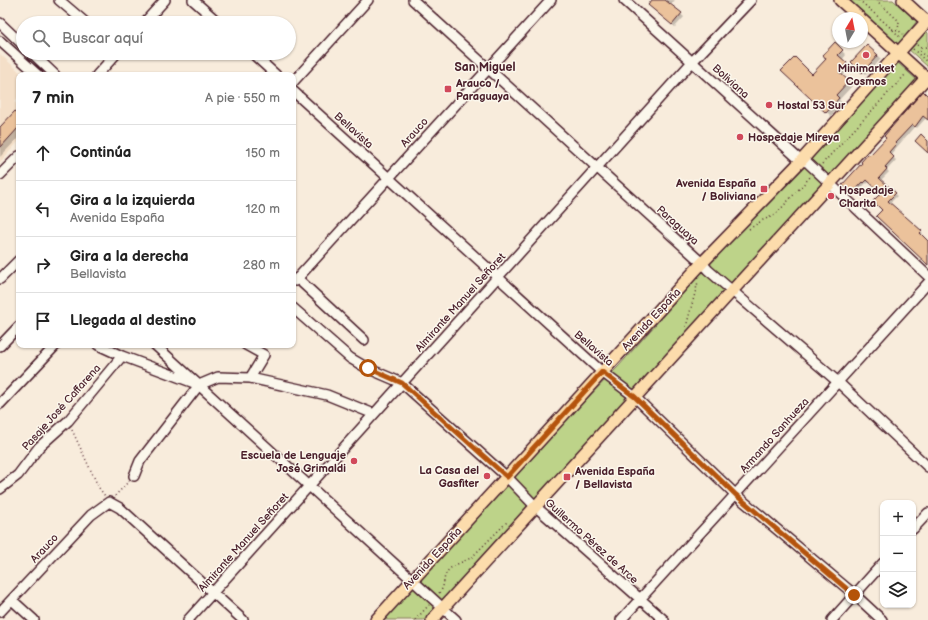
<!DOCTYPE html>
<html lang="es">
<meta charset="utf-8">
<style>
:root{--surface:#fff;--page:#f6f6f6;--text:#222;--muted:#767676;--line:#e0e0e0}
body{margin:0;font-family:"Balsamiq Sans",sans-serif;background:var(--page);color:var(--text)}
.controls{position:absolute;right:12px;bottom:12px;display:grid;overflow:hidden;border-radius:8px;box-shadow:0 1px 3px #0004}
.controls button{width:36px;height:36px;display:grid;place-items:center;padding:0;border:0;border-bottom:1px solid var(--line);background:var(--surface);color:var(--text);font:20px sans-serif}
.compass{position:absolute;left:832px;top:12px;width:36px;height:36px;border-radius:50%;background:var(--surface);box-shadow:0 1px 3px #0004;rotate:10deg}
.stop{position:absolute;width:12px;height:12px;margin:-9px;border:3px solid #b45309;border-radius:50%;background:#fff}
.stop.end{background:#b45309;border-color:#fff;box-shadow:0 1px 4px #0008}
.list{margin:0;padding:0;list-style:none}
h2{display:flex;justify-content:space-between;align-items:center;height:52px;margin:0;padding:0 16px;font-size:17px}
h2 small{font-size:13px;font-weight:400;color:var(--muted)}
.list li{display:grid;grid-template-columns:26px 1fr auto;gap:12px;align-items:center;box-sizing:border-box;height:56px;padding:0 16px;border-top:1px solid var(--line)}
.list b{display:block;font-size:15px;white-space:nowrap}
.list p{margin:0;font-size:13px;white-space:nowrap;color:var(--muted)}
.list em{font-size:13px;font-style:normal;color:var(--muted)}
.icon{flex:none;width:22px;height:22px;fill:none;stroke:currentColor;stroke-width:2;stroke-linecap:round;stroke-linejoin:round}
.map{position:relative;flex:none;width:928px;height:620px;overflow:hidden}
.search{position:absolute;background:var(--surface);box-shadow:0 1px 3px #0004;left:16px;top:16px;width:280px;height:44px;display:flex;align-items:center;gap:10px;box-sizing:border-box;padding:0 14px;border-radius:22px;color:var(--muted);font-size:15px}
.panel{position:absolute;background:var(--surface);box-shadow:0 1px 3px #0004;left:16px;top:72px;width:280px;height:276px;border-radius:8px}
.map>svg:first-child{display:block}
.built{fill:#f4dfc8}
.green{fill:#bdd389;stroke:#84795a}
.shadow{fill:#0003}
.building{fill:#ebc29b;stroke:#4a1f2b}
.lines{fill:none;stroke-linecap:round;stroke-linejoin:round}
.minor-casing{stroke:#4a1f2b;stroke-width:12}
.major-casing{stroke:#4a1f2b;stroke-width:14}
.path{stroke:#4a1f2b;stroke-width:1.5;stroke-dasharray:1 3;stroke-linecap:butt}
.minor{stroke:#fbf7ec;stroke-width:9}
.major{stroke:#fcdcac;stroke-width:11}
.route{stroke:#b45309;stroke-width:5}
.poi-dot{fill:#d1495b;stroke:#fbf7ec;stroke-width:1.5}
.labels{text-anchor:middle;stroke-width:3;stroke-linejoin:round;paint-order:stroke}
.poi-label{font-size:11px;font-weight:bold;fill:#4a1f2b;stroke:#fbf7ec;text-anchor:start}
.street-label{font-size:11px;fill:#4a1f2b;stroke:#fbf7ec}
.neighbourhood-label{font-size:12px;font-weight:bold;fill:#4a1f2b;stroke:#fbf7ec}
</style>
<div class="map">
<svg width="928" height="620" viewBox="0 0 928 620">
<rect width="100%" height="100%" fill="#f8ecdc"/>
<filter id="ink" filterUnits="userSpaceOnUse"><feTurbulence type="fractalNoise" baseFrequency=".025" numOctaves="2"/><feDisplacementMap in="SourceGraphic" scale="8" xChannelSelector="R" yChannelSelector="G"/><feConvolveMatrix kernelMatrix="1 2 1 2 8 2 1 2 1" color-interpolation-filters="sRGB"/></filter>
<g filter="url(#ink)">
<!-- built -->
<path class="built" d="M0 54 23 75H19V96L14 102 19 106V141L0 162Z"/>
<!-- green -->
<path class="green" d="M845 0H893L917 21 897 47Z
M924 29 928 33V67L907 48Z
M897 62 918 81 827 182 728 287 658 367 535 498 424 620H380L509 478 618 367 702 272 807 162Z"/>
<!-- shadow -->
<path class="shadow" d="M654 0H675L670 5 684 17 675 27 652 7Z
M835 44 846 55 842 60 850 68 843 76 852 86 839 100 843 103 831 116 783 71 812 75 827 59Z
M867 46 881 59 866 75 852 62Z
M928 97V119L926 118 917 128 915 126 890 155 896 160 887 170 889 172 880 181 897 196 890 203 923 234 921 236 928 243V264L883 210V193L870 181 867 184 866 183 855 195 843 185Z
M19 116V137L0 157V129Z"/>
<!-- building -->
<path class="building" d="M652 0H665L682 13 672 25 648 5Z
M835 42 843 50 838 55 847 63 839 72 849 81 836 95 839 98 826 113 781 71 795 57 812 74 826 59 823 55Z
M867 45 878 55 862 73 851 62Z
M923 91 928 96V120L923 116 915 127 912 125 895 143 896 144 889 152 894 157 885 167 887 169 879 178 896 193 888 201 922 231 920 233 928 241V265L876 216 882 210 873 201 881 193 867 180 864 183 863 182 852 194 842 185 862 163 861 162 868 154 870 155 886 138 884 136Z
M15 111 19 114V127L0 148V127Z
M921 134 928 141V153L915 141Z"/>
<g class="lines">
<!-- minor casing -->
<g class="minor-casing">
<path id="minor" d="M59 0 86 23
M193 0 219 23
M413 0 702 263 708 270 838 382 928 467
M624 0 801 161 807 162 928 276
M0 23 23 45
M144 23 165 0
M0 41 38 75
M32 53 55 75
M252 53 276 75
M97 75 117 53
M293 82 368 0
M293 91 602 372 635 397 736 495 855 595 882 620
M0 175 19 156
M297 278 364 340
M0 279 19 260
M293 280 295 281 551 0
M293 308 350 358 367 368 402 383 507 477 535 506 664 620
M98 345 122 356 194 383
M155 345 456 620
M246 345 264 355 250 378
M0 346 19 326
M199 385 218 377 250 378 327 395 374 414
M0 404 56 345
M134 476 140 461 199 385
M0 489 18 475 39 447 68 421 122 356
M913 529 928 513
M12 600 34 620
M0 612 91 515 109 502 120 508 243 620
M188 620 692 62 751 0
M621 620 928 283
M832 620 883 563"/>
</g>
<!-- major casing -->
<g class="major-casing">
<path id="major" d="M840 0 860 18
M903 0 928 23
M862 20 928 80
M376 620 702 263 801 161 928 20
M432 620 928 76"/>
</g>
<!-- path -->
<path class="path" d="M859 0 892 29 898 30 903 34
M876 0 899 21 898 30
M893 30 900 37
M917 45 921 48 920 52 925 56H928
M921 48 926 47 928 49
M913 49 928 63
M822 164 906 74
M749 229 763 220 775 215 811 176
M686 327 698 282
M72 430 99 488 105 496
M115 496 129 481
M439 593C446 586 442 579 447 572 452 564 465 562 472 557L508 521
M415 620 429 605"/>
<!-- minor -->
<use href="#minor" class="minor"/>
<!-- major -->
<use href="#major" class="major"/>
</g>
</g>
<g class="lines" filter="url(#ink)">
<!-- route -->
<path class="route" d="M368 368 402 383 507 477 602 372 635 397 736 495 854 595"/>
</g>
<!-- markers -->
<g class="poi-dot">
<circle cx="866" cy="55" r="4"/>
<rect x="444" y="85" width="8" height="8" rx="2"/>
<circle cx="769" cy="105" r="4"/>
<circle cx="740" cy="137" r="4"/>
<rect x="760" y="185" width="8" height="8" rx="2"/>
<circle cx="831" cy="196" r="4"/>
<circle cx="354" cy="461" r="4"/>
<circle cx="487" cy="476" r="4"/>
<rect x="563" y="473" width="8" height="8" rx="2"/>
</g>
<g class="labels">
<!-- poi labels -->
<g class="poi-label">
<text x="866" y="72" text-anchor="middle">Minimarket<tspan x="866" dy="13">Cosmos</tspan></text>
<text x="456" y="87">Arauco /<tspan x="456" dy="13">Paraguaya</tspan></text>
<text x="777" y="109">Hostal 53 Sur</text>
<text x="748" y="141">Hospedaje Mireya</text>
<text x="756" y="187" text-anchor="end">Avenida España<tspan x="756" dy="13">/ Boliviana</tspan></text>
<text x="839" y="194">Hospedaje<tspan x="839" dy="13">Charita</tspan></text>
<text x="346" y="459" text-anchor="end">Escuela de Lenguaje<tspan x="346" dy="13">José Grimaldi</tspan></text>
<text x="479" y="474" text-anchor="end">La Casa del<tspan x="479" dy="13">Gasfiter</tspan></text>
<text x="575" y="475">Avenida España<tspan x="575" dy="13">/ Bellavista</tspan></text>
</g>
<!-- street labels -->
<g class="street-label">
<text transform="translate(731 81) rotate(42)" y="4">Boliviana</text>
<text transform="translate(354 130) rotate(42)" y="4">Bellavista</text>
<text transform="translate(414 132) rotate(-48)" y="4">Arauco</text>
<text transform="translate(678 225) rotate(42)" y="4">Paraguaya</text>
<text transform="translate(460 302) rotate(-48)" y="4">Almirante Manuel Señoret</text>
<text transform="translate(651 319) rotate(-47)" y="4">Avenida España</text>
<text transform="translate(594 348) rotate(41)" y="4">Bellavista</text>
<text transform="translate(61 407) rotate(-48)" y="4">Pasaje José Caffarena</text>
<text transform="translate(774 435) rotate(-48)" y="4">Armando Sanhueza</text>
<text transform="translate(592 541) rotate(42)" y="4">Guillermo Pérez de Arce</text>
<text transform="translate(243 542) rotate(-48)" y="4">Almirante Manuel Señoret</text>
<text transform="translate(44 548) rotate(-47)" y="4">Arauco</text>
<text transform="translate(432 558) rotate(-47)" y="4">Avenida España</text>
</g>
<!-- neighbourhood labels -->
<g class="neighbourhood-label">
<text x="485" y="71">San Miguel</text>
</g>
</g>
</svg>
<div class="controls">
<button>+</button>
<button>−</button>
<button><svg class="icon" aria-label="layers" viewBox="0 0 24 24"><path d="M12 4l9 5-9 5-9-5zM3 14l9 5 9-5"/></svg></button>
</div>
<svg class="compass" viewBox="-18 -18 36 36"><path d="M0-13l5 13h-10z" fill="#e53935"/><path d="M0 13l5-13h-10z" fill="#767676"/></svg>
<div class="stop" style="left:368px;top:368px"></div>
<div class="stop end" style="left:854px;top:595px"></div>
<div class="search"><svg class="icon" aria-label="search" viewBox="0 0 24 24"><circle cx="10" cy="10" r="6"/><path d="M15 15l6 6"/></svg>Buscar aquí</div>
<section class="panel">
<h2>7 min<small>A pie · 550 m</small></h2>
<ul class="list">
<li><svg class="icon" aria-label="ahead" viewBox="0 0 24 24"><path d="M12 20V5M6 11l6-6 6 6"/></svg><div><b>Continúa</b></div><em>150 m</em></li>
<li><svg class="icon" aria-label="left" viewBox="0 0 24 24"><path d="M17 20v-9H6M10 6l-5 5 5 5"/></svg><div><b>Gira a la izquierda</b><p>Avenida España</p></div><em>120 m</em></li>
<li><svg class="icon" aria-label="right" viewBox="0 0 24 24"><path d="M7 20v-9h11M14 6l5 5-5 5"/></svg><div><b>Gira a la derecha</b><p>Bellavista</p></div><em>280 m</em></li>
<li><svg class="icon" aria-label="arrive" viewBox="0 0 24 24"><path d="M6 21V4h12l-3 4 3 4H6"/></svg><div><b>Llegada al destino</b></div></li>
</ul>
</section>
</div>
